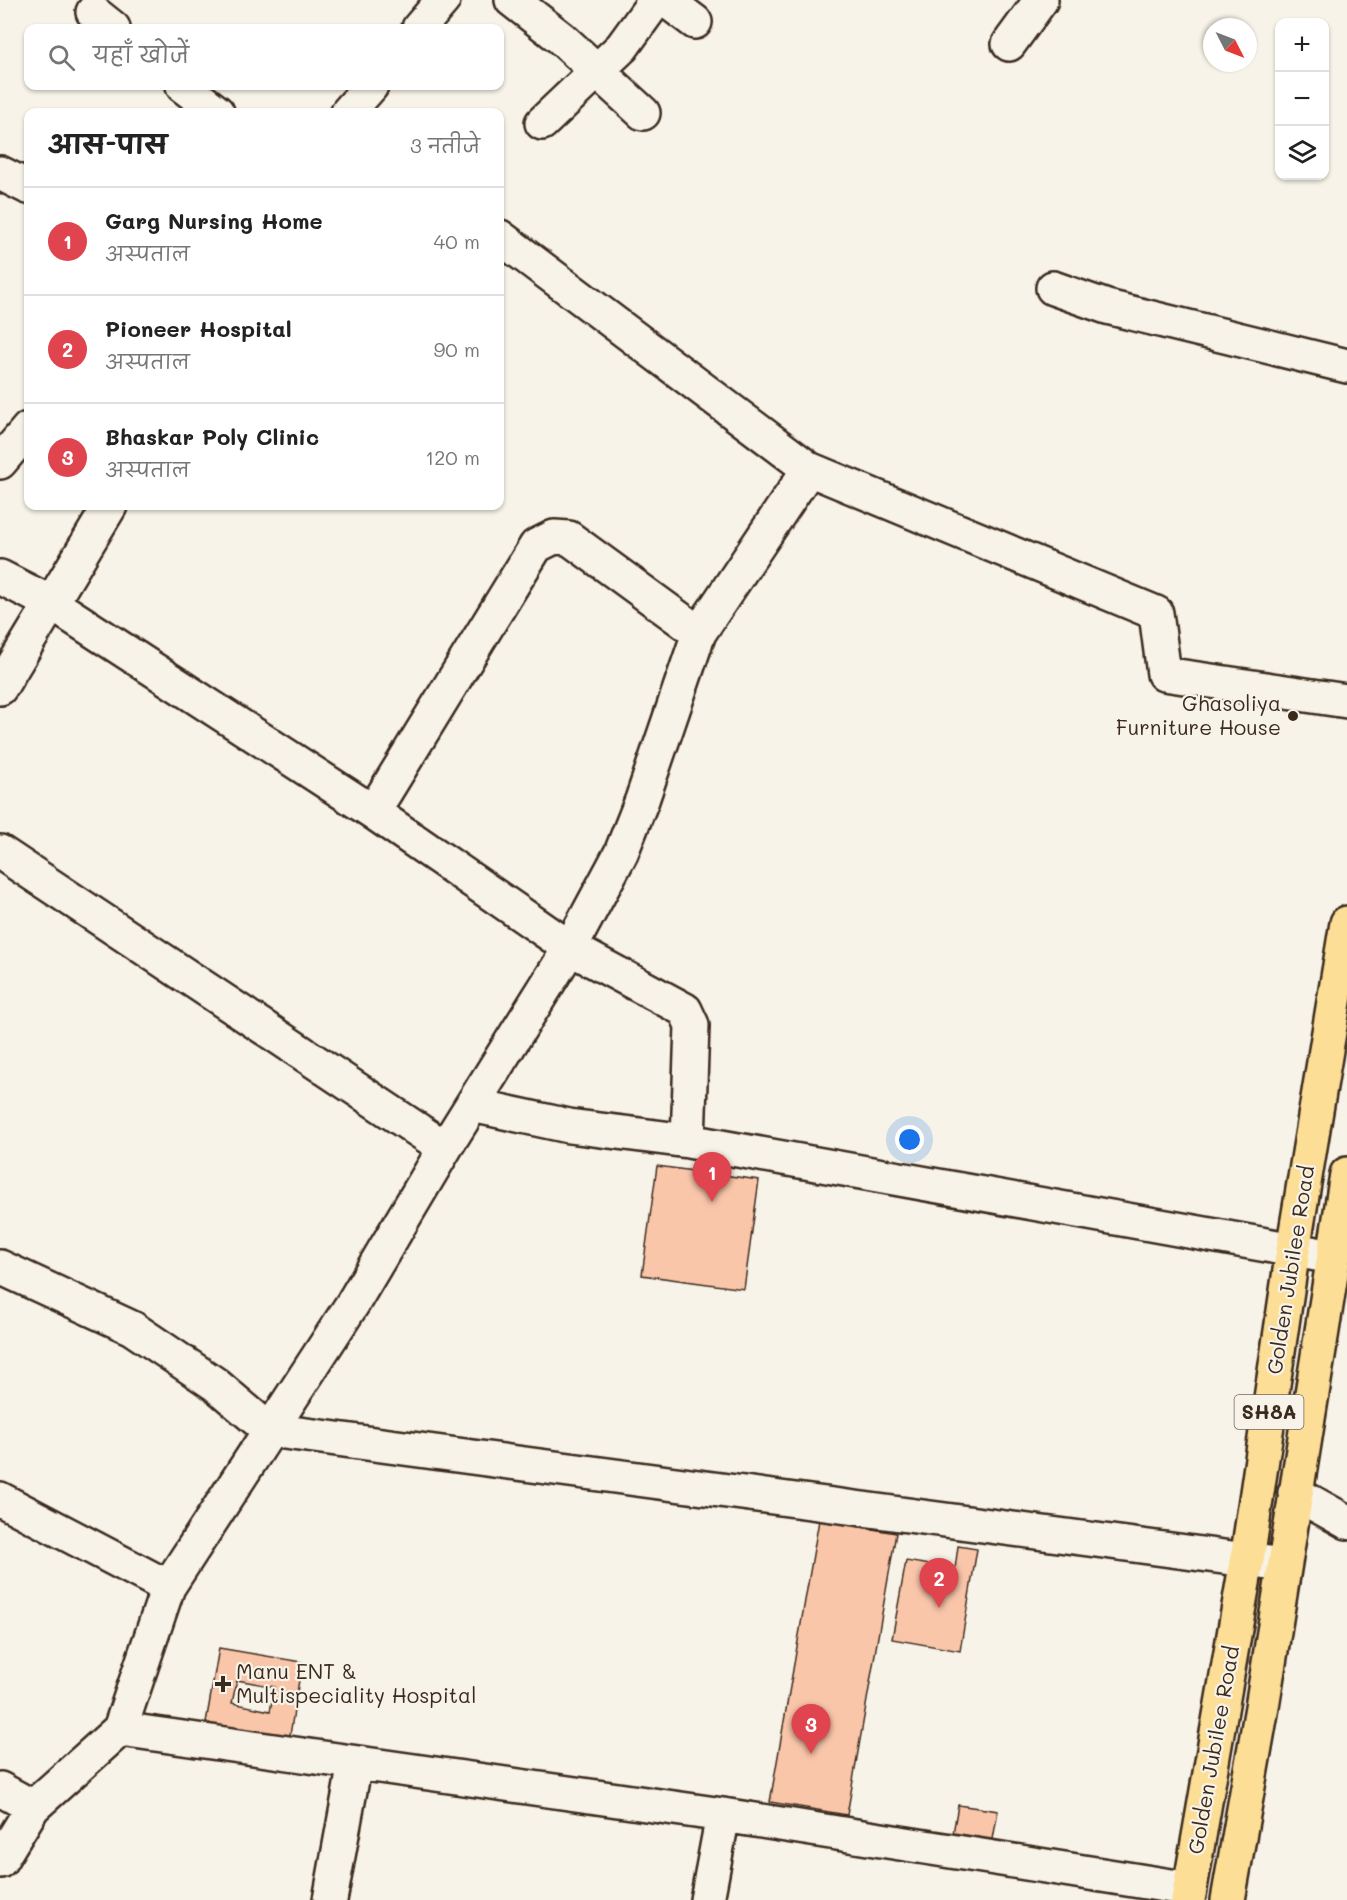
<!DOCTYPE html>
<html lang="hi">
<meta charset="utf-8">
<style>
:root{--surface:#fff;--page:#f6f6f6;--text:#222;--muted:#767676;--line:#e0e0e0;--accent:#1a73e8}
body{margin:0;font-family:Mali,"Playpen Sans Deva",sans-serif;background:var(--page);color:var(--text)}
.controls{position:absolute;right:18px;top:18px;display:grid;overflow:hidden;border-radius:12px;box-shadow:0 2px 4px #0004}
.controls button{width:54px;height:54px;display:grid;place-items:center;padding:0;border:0;border-bottom:2px solid var(--line);background:var(--surface);color:var(--text);font:30px sans-serif}
.compass{position:absolute;left:1203px;top:18px;width:54px;height:54px;border-radius:50%;background:var(--surface);box-shadow:0 2px 4px #0004;rotate:132deg}
.you{position:absolute;left:910px;top:1140px;width:21px;height:21px;margin:-15px;border:4px solid #fff;border-radius:50%;background:#1a73e8;box-shadow:0 0 0 9px #1a73e833}
.badge{display:grid;place-items:center;width:39px;height:39px;border-radius:50%;background:var(--accent);color:#fff;font-size:20px;font-weight:700}
.pin{position:absolute;translate:-50% -50px;filter:drop-shadow(0 2px 3px #0008)}
.pin::after{content:'';position:absolute;top:32px;width:21px;height:18px;background:inherit;clip-path:polygon(0 0,100% 0,50% 100%)}
.list{margin:0;padding:0;list-style:none}
h2{display:flex;justify-content:space-between;align-items:center;height:78px;margin:0;padding:0 24px;font-size:26px}
h2 small{font-size:20px;font-weight:400;color:var(--muted)}
.list li{display:grid;grid-template-columns:39px 1fr auto;gap:18px;align-items:center;box-sizing:border-box;height:108px;padding:0 24px;border-top:2px solid var(--line)}
.list b{display:block;font-size:22px;white-space:nowrap}
.list p{margin:0;font-size:20px;white-space:nowrap;color:var(--muted)}
.list em{font-size:20px;font-style:normal;color:var(--muted)}
.icon{flex:none;width:33px;height:33px;fill:none;stroke:currentColor;stroke-width:2;stroke-linecap:round;stroke-linejoin:round}
.map{position:relative;flex:none;width:1347px;height:1900px;overflow:hidden}
.search{position:absolute;background:var(--surface);box-shadow:0 2px 4px #0004;left:24px;top:24px;width:480px;height:66px;display:flex;align-items:center;gap:15px;box-sizing:border-box;padding:0 21px;border-radius:12px;color:var(--muted);font-size:22px}
.panel{position:absolute;background:var(--surface);box-shadow:0 2px 4px #0004;left:24px;top:108px;width:480px;height:402px;border-radius:12px}
.map>svg:first-child{display:block}
.building{fill:#fac6aa;stroke:#3b2a1e;stroke-width:1.5;fill-rule:evenodd}
.lines{fill:none;stroke-linecap:round;stroke-linejoin:round}
.minor-casing{stroke:#3b2a1e;stroke-width:38}
.major-casing{stroke:#3b2a1e;stroke-width:38}
.minor{stroke:#f7f3e8;stroke-width:33}
.major{stroke:#fcde96;stroke-width:33}
.poi-dot{fill:#3b2a1e;stroke:#f7f3e8;stroke-width:2}
.labels{text-anchor:middle;stroke-width:4.5;stroke-linejoin:round;paint-order:stroke}
.shield{fill:#f7f3e8;stroke:#73665b;stroke-width:1.5}
.shield-label{font-size:20px;font-weight:bold;fill:#3b2a1e}
.poi-label{font-size:21px;fill:#3b2a1e;stroke:#f7f3e8;text-anchor:end}
.street-label{font-size:21px;fill:#3b2a1e;stroke:#f7f3e8}
</style>
<div class="map">
<svg width="1347" height="1900" viewBox="0 0 1347 1900">
<rect width="100%" height="100%" fill="#f7f3e8"/>
<filter id="ink" filterUnits="userSpaceOnUse"><feTurbulence type="fractalNoise" baseFrequency=".0167" numOctaves="2"/><feDisplacementMap in="SourceGraphic" scale="12" xChannelSelector="R" yChannelSelector="G"/><feConvolveMatrix kernelMatrix="1 2 1 2 8 2 1 2 1" color-interpolation-filters="sRGB"/></filter>
<g filter="url(#ink)">
<!-- building -->
<path class="building" d="M657 1166 759 1180 744 1289 642 1275Z
M819 1520 896 1533 847 1815 770 1802Z
M958 1546 977 1549 960 1651 892 1639 906 1561 955 1569Z
M219 1648 302 1662 288 1747 204 1734ZM237 1680 275 1687 270 1711 232 1703Z
M958 1805 998 1811 992 1845 952 1839Z"/>
<g class="lines">
<!-- minor casing -->
<g class="minor-casing">
<path id="minor" d="M512 0 561 38 643 113
M666 0 695 22
M93 12 113 28
M419 28 443 0
M1009 44 1041 0
M183 86 217 112
M348 112 371 86
M542 123 622 47 656 0
M0 173 28 187
M1053 288 1107 307 1347 366
M0 462 28 429
M809 469 1156 613 1164 674 1347 701
M0 577 51 603 373 812 570 948 685 1010 692 1025 688 1141
M0 688 110 506
M373 812 536 546 554 537 569 538 699 633
M0 852 445 1148
M472 1105 569 1126 688 1141 1333 1257
M0 1267 132 1328 215 1384 269 1430 1284 1565
M1295 1493 1347 1522
M0 1499 168 1587
M120 1729 723 1815 1190 1889
M0 1789 33 1807
M0 1861 33 1807 120 1729 168 1587 353 1303 445 1148 570 948 621 853 642 800 699 633 809 469 500 237
M330 1900 355 1763
M707 1900 723 1815"/>
</g>
<!-- major casing -->
<g class="major-casing">
<path id="major" d="M1188 1900 1247 1560 1293 1250 1347 923
M1228 1900 1262 1707 1347 1174"/>
</g>
<!-- minor -->
<use href="#minor" class="minor"/>
<!-- major -->
<use href="#major" class="major"/>
</g>
</g>
<!-- markers -->
<g class="poi-dot">
<circle cx="1293" cy="716" r="6"/>
<path d="M220 1675h6v6h6v6h-6v6h-6v-6h-6v-6h6z"/>
</g>
<g class="labels">
<!-- shield labels -->
<rect class="shield" x="1234.5" y="1395" width="69" height="34" rx="4.5"/>
<g class="shield-label">
<text x="1269" y="1419">SH8A</text>
</g>
<!-- poi labels -->
<g class="poi-label">
<text x="1281" y="711">Ghasoliya<tspan x="1281" dy="24">Furniture House</tspan></text>
<text x="236" y="1679" text-anchor="start">Manu ENT &amp;<tspan x="236" dy="24">Multispeciality Hospital</tspan></text>
</g>
<!-- street labels -->
<g class="street-label">
<text transform="translate(1291 1270) rotate(-81)" y="7">Golden Jubilee Road</text>
<text transform="translate(1214 1750) rotate(-80)" y="7">Golden Jubilee Road</text>
</g>
</g>
</svg>
<div class="controls">
<button>+</button>
<button>−</button>
<button><svg class="icon" aria-label="layers" viewBox="0 0 24 24"><path d="M12 4l9 5-9 5-9-5zM3 14l9 5 9-5"/></svg></button>
</div>
<svg class="compass" viewBox="-18 -18 36 36"><path d="M0-13l5 13h-10z" fill="#e53935"/><path d="M0 13l5-13h-10z" fill="#767676"/></svg>
<div class="you"></div>
<div class="pin badge" style="left:712px;top:1202px;background:#e0444e">1</div>
<div class="pin badge" style="left:939px;top:1608px;background:#e0444e">2</div>
<div class="pin badge" style="left:811px;top:1754px;background:#e0444e">3</div>
<div class="search"><svg class="icon" aria-label="search" viewBox="0 0 24 24"><circle cx="10" cy="10" r="6"/><path d="M15 15l6 6"/></svg>यहाँ खोजें</div>
<section class="panel">
<h2>आस-पास<small>3 नतीजे</small></h2>
<ul class="list">
<li><span class="badge" style="background:#e0444e">1</span><div><b>Garg Nursing Home</b><p>अस्पताल</p></div><em>40 m</em></li>
<li><span class="badge" style="background:#e0444e">2</span><div><b>Pioneer Hospital</b><p>अस्पताल</p></div><em>90 m</em></li>
<li><span class="badge" style="background:#e0444e">3</span><div><b>Bhaskar Poly Clinic</b><p>अस्पताल</p></div><em>120 m</em></li>
</ul>
</section>
</div>
